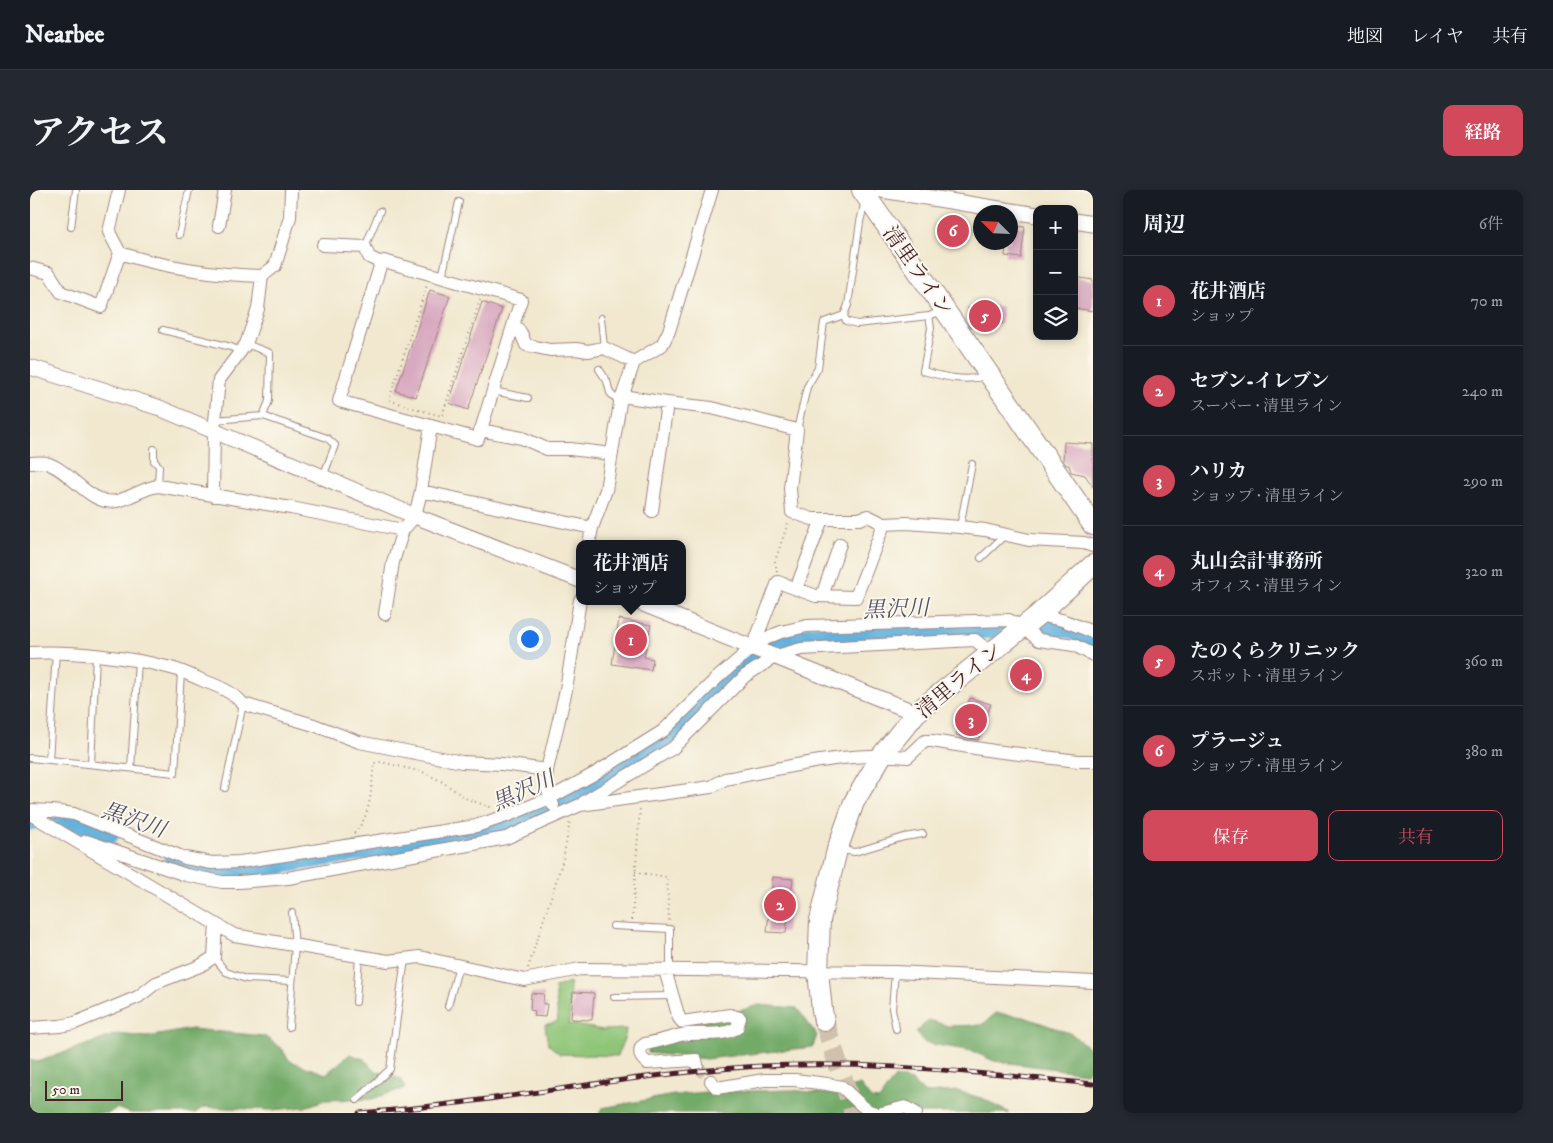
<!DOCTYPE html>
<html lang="ja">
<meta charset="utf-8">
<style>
:root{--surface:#171b24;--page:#242831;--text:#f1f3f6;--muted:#9ea1a6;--line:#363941;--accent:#d1495b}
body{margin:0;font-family:"IM FELL DW Pica","Noto Serif JP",serif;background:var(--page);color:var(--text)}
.controls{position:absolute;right:15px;top:15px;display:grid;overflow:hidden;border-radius:10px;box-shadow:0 2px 8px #0003}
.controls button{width:45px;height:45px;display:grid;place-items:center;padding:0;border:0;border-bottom:1px solid var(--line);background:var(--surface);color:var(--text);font:25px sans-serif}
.compass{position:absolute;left:943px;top:15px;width:45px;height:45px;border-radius:50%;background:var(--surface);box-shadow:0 2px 8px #0003;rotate:294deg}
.scale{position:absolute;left:15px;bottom:12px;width:78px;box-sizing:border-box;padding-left:5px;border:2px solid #4a1f2b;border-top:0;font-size:14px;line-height:18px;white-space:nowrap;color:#4a1f2b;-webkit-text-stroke:4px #fbf7ec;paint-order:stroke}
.you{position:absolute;left:499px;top:448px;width:18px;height:18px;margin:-12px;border:4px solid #fff;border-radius:50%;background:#1a73e8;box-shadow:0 0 0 8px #1a73e833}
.badge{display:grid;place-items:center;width:32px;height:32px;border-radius:50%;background:var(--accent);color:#fff;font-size:16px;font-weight:700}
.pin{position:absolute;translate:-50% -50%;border:2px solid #fff;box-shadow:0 1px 5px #0006}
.popup{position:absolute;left:546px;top:350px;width:110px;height:65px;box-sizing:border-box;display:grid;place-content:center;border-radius:10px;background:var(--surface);filter:drop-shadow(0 1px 4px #0005);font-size:16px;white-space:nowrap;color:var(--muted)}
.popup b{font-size:19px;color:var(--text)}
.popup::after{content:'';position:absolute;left:50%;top:100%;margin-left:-10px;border:10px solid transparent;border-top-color:var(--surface)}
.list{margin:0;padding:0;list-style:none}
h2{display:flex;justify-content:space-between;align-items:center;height:65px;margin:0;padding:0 20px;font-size:21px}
h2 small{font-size:16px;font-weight:400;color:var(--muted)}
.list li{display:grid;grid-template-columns:32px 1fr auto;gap:15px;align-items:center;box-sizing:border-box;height:90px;padding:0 20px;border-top:1px solid var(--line)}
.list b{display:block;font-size:19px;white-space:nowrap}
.list p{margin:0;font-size:16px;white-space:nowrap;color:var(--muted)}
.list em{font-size:16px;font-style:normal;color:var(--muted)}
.actions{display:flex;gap:10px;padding:15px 20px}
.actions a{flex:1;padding:11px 0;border:1px solid var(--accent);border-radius:10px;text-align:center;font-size:18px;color:var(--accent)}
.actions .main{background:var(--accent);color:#fff}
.icon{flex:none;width:28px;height:28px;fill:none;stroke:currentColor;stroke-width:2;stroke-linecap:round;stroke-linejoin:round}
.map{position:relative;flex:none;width:1063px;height:923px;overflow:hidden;border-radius:10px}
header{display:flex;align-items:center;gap:30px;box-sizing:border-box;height:70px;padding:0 25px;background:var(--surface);border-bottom:1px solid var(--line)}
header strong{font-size:24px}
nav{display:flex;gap:28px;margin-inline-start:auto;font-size:18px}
.intro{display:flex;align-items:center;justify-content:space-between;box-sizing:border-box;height:120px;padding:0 30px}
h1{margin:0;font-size:35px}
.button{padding:12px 22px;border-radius:10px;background:var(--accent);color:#fff;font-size:18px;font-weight:700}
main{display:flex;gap:30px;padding:0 30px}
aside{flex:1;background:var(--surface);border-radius:10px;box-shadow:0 2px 8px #0003}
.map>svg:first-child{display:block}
.green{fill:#8ec577;stroke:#6c7251}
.forest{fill:#72aa68;stroke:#5e644a}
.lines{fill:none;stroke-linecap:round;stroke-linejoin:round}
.river{stroke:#64b2de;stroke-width:19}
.building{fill:#d8a9c0}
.minor-tunnel{stroke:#d0c0ae;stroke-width:12;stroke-dasharray:12 6;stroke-linecap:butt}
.trunk-tunnel{stroke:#d0c0ae;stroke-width:20;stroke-dasharray:20 10;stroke-linecap:butt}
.service-casing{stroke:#9e847d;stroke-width:8}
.minor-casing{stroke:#9e847d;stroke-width:14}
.tertiary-casing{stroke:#9e847d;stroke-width:17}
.trunk-casing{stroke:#9e847d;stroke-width:22}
.path{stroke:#9e847d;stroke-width:2;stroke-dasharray:1 4;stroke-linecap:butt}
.service{stroke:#fff;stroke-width:6}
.minor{stroke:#fff;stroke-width:12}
.tertiary{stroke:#fff;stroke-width:15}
.trunk{stroke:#fff;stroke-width:20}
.rail-casing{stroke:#4a1f2b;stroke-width:5}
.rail{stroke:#fbf7ec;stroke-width:3;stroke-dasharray:9;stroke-linecap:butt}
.labels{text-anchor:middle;stroke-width:4;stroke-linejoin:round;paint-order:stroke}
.street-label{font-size:21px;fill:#4a1f2b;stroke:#fbf7ec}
.water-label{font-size:22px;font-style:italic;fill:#53526a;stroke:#fbf7ec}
</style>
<header>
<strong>Nearbee</strong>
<nav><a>地図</a><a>レイヤ</a><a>共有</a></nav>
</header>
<div class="intro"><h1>アクセス</h1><a class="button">経路</a></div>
<main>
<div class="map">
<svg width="1063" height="923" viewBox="0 0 1063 923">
<rect width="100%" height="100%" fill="#fbf7ec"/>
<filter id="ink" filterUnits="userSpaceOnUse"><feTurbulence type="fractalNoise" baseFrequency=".02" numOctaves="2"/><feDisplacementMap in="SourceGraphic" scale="10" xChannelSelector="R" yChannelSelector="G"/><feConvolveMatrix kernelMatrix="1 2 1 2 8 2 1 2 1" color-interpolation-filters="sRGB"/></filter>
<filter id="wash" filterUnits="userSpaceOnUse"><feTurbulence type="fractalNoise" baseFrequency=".0096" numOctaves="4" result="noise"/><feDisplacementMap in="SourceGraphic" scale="20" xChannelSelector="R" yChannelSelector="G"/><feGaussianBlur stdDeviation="1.12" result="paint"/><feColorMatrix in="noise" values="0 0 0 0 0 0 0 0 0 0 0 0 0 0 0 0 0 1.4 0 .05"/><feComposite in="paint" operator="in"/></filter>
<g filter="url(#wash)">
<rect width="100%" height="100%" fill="#f1e8cf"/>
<!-- green -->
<path class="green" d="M540 793 539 834 573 840 596 839 595 846 587 866 530 864 518 854 515 835 528 831 525 797Z"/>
<!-- forest -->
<path class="forest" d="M729 815 767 818 787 845 783 857 676 869 618 863 620 847Z
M966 823 994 827 1042 844 1060 859 1063 865V876L1056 883 964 871 942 861 895 853 886 842 899 830 918 836 952 835Z
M162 839 234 846 251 858 260 871 296 884 320 864 334 869 346 881 371 889 375 898 342 909 295 910 275 917 242 920 174 917 165 923H101L86 918 79 923H0V870L7 872 87 844 117 847Z
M865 887 882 891 894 903 928 901 954 909 980 923H569L572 918 644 905 675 902 761 900 799 904 830 895 841 909 849 910Z"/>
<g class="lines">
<!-- river -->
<path class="river" d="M1018 436 1040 439 1063 450
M0 631 26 626 80 644
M143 669 180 680 209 681 474 638 514 620 559 596 617 561 646 541 715 474 754 450 789 444 967 439"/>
</g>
<g id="blocks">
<!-- building -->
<path class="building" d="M915 32 939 37 936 50 913 45Z
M980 36 995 37 991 68 975 66 976 52H980Z
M1044 87 1063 90V121L1044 118Z
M400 100 420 106 386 207 366 201Z
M452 112 472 119 438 220 419 213Z
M972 116V134L941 137 939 134 938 118Z
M1034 252 1063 254V297L1055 285 1041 282 1039 275H1036L1033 270Z
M589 429 621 435 614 467 623 469 621 480 582 474Z
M940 508 961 514 948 550 926 545Z
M743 687 763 689 756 743 737 742Z
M543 802 564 803 562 830 541 829Z
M501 803 514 804 513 814H517L515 827 504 826 505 821 500 820Z"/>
</g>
</g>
<g filter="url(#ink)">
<use href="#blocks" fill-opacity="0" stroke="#9e847d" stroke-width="1"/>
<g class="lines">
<!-- minor-tunnel -->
<path class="minor-tunnel" d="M667 875 681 891"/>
<!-- trunk-tunnel -->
<path class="trunk-tunnel" d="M794 831 824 923"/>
<!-- service casing -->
<g class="service-casing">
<path id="service" d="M41 37 46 0
M149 45 159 0
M335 57 350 21
M412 87 429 12
M814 125 816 131 827 134 899 126 912 121
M899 126 901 138 893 181C915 187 934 192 957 186
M571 128 574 158
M133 140 201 157 210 161
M216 154 240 163 239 211 233 226
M569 179 577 191 580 203 590 213
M463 201 498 208
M185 230 233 226 297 248 305 255 293 287
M767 240 777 197 788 178 794 132 814 125 818 115 830 32 835 11
M124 259V271L129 276 128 296
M930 337 942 274
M951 368 975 345
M0 568 145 583 151 482
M19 570 26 462
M61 574 66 466
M101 578 108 471
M195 598 213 514
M809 660 825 662 874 647 893 644
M583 736 640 739V780
M184 767 196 782 216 789 262 791
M865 782 862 819 866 839
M584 807 643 806
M326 812 329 766
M418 816 429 775
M259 837 265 755 262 723
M327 910 360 879 375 769"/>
</g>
<!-- minor casing -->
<g class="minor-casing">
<path id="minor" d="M89 0 79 42 90 63C132 77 188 85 232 86
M189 36 195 0
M293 55 335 57 339 67 351 73 354 71 491 110 448 249 401 236 391 301
M351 73 309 211 401 236
M0 78 19 83 31 102 71 117 90 63
M484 134 491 143 496 155 520 160 546 159 558 161 574 158 604 172
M592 206 637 213 682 218 767 240 760 298 762 322 782 329H829L838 326 854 334 877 333 930 337 955 340 999 350 1054 353 1063 356
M450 240 492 248 517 259H540L582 264
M0 273C5 273 11 272 16 273 40 279 60 317 87 311 101 308 113 298 128 296L261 318 373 340 385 326 391 301 562 338 576 300 590 213 604 172 632 155 639 141 682 0
M183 306 184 241 189 190 216 154 228 119 232 86 245 76 260 27 261 0
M622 321 637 213
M559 354 562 338
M766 399 792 329
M792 406 810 354
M355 424 363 372 373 340
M1008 425 1032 430 1063 442
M723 457 748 392 786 406 826 407 854 334
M0 463C43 461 100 467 141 478 152 481 163 486 174 491 188 496 203 502 213 514L284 535 329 552 432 572 472 574 517 580
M554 612 643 558 715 486 746 466 771 459 945 450 961 463
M523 615 516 595 517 580 536 500 550 410
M0 620 22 621 44 624 155 668 182 673 210 672 446 636 479 625 520 608 564 584 633 541 687 488 723 457 739 447 751 442 777 436 979 430 993 437 1009 450 1044 455 1063 465
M0 624 204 745 358 771 390 767 494 790 550 779 865 782 1063 792
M56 651 156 685 192 692H209L258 688 476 648 550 615 681 597 695 589C755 578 817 561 878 567L895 551H902L964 561 1048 571H1063
M635 780 649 828 652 832 700 825 710 828 707 838C689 848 669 841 651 845 639 848 627 852 615 854L611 857C609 865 611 868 617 873L666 870 667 875
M0 838 30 836 45 833 108 807 126 793 170 776 184 767 186 734
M681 891 687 898 734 890H765L797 894 812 897 831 915 839 921 845 923
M852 923 875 917 886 923"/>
</g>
<!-- tertiary casing -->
<g class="tertiary-casing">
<path id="tertiary" d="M852 0 1007 25
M1044 31 1063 34
M0 177 127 217 385 326 550 390
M606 411 886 523"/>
</g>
<!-- trunk casing -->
<g class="trunk-casing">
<path id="trunk" d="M832 0 1063 335
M794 831 792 820 788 782 790 730 807 660 824 612 852 565 886 523 1008 425 1063 375"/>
</g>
<!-- path -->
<path class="path" d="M389 220 359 210 397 95
M389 220 412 226 450 110
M747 382 745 371 758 333
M324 643C342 626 341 597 344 573L351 572 393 582 411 591 437 609 463 618
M605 682 637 687 639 732
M602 730 610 617
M498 778 533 670 540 631"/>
<!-- service -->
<use href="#service" class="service"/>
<!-- minor -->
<use href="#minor" class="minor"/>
<!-- tertiary -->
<use href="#tertiary" class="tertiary"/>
<!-- trunk -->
<use href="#trunk" class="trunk"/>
<!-- rail casing -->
<g class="rail-casing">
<path id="rail" d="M329 923C458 914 586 886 716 877 832 869 948 883 1063 894"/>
</g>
<!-- rail -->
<use href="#rail" class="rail"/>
</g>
</g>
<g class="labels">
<!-- street labels -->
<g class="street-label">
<text transform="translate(888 81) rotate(55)" y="7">清里ライン</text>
<text transform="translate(929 490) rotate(-40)" y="7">清里ライン</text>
</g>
<!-- water labels -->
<g class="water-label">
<text transform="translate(866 418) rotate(-2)" y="8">黒沢川</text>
<text transform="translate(493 600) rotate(-24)" y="8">黒沢川</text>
<text transform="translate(104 629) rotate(19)" y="8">黒沢川</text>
</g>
</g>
</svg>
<div class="controls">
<button>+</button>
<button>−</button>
<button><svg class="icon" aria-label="layers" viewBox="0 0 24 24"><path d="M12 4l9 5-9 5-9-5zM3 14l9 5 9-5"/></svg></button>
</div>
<svg class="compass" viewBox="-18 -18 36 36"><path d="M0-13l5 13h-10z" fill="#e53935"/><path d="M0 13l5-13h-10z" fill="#9ea1a6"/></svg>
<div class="scale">50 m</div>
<div class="you"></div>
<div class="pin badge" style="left:601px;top:450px">1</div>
<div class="popup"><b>花井酒店</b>ショップ</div>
<div class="pin badge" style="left:750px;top:715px">2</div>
<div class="pin badge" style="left:941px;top:530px">3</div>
<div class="pin badge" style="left:996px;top:485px">4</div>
<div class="pin badge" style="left:955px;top:126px">5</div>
<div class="pin badge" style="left:923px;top:41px">6</div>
</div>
<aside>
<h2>周辺<small>6件</small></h2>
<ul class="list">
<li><span class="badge">1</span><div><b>花井酒店</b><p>ショップ</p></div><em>70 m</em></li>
<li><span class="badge">2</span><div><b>セブン-イレブン</b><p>スーパー · 清里ライン</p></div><em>240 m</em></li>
<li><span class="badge">3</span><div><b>ハリカ</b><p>ショップ · 清里ライン</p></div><em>290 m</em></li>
<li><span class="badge">4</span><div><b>丸山会計事務所</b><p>オフィス · 清里ライン</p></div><em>320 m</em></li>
<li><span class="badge">5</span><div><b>たのくらクリニック</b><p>スポット · 清里ライン</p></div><em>360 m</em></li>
<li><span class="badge">6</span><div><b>プラージュ</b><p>ショップ · 清里ライン</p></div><em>380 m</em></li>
</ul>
<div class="actions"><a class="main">保存</a><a>共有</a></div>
</aside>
</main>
